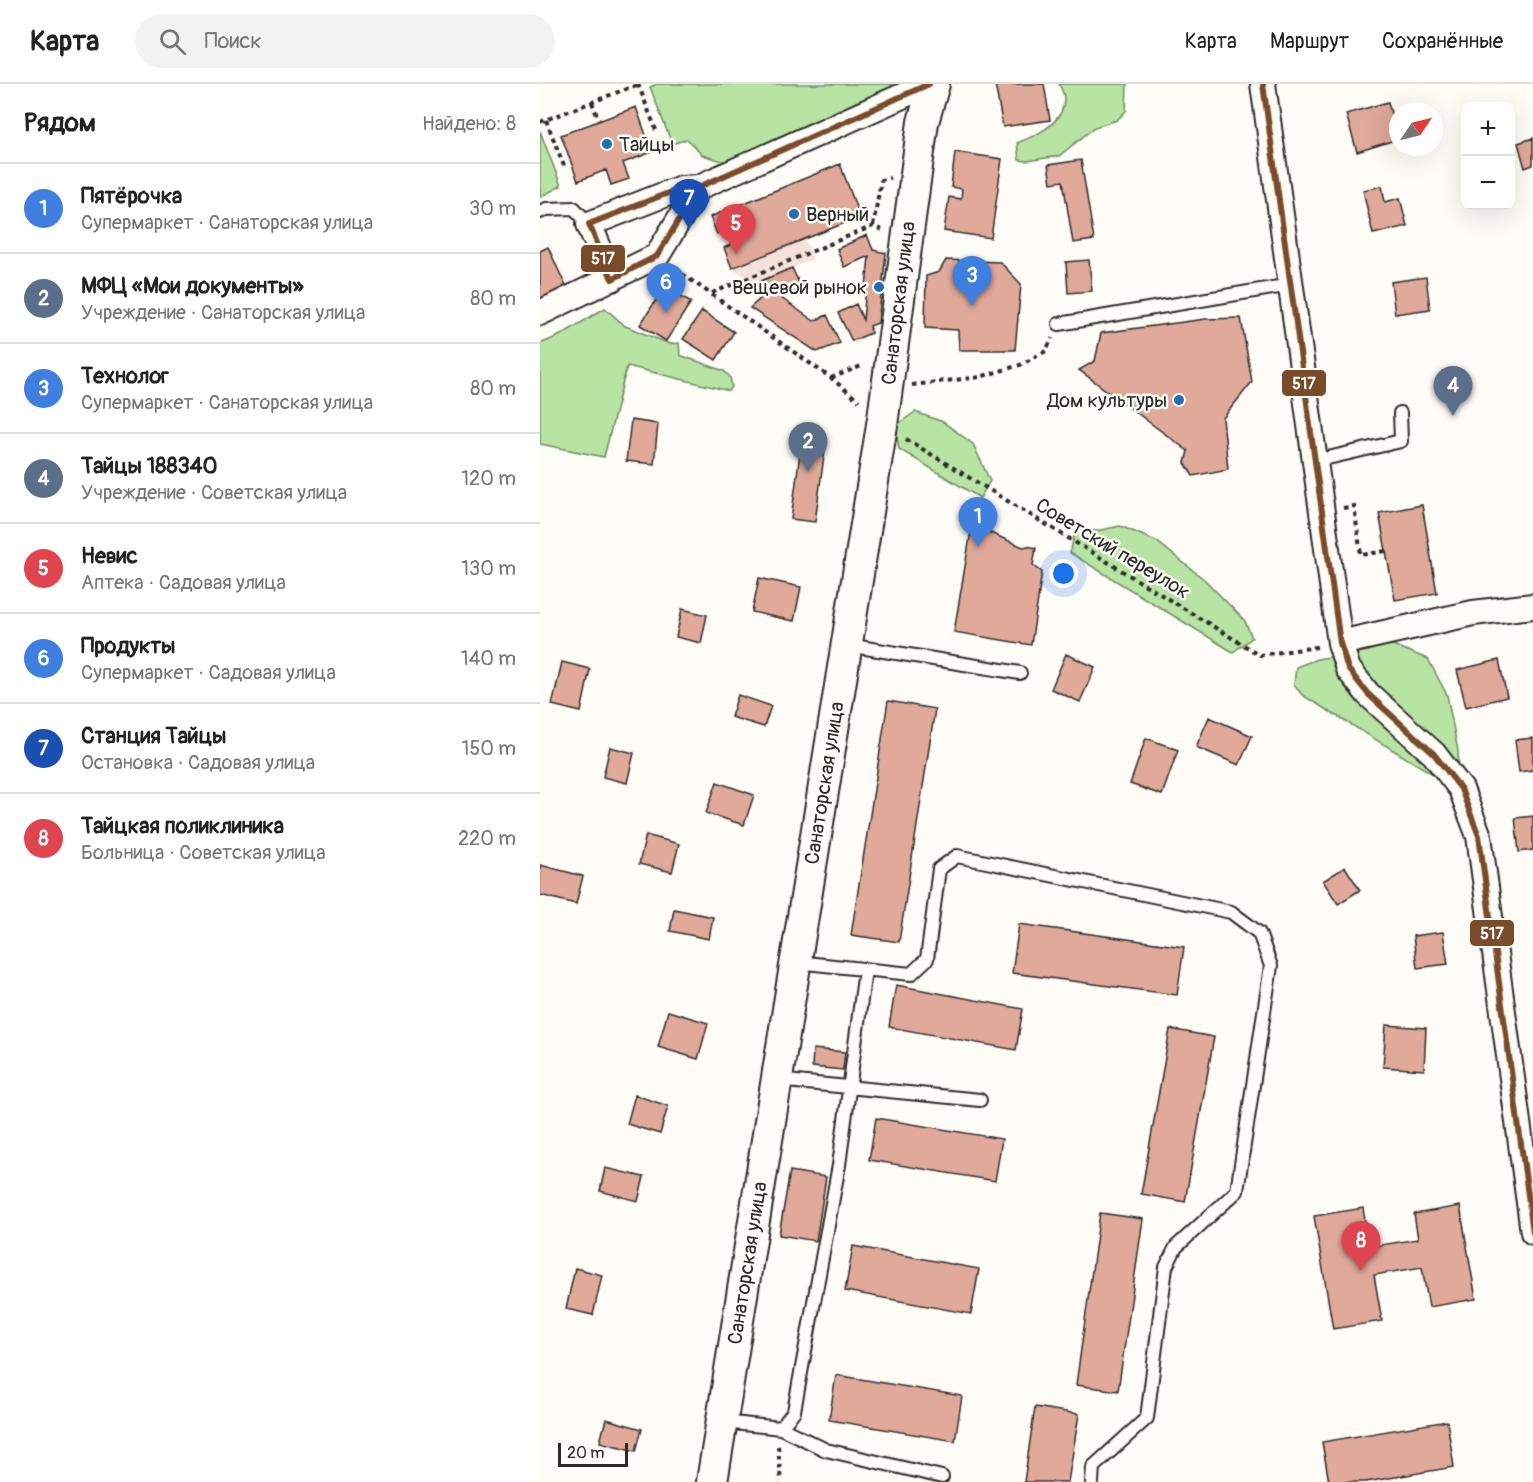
<!DOCTYPE html>
<html lang="ru">
<meta charset="utf-8">
<style>
:root{--surface:#fff;--page:#f2f2f2;--text:#222;--muted:#767676;--line:#e0e0e0;--accent:#111827}
body{margin:0;font-family:Pangolin,sans-serif;background:var(--page);color:var(--text)}
.controls{position:absolute;right:18px;top:18px;display:grid;overflow:hidden;border-radius:12px;box-shadow:0 6px 24px #0002}
.controls button{width:54px;height:54px;display:grid;place-items:center;padding:0;border:0;border-bottom:2px solid var(--line);background:var(--surface);color:var(--text);font:30px sans-serif}
.compass{position:absolute;left:849px;top:18px;width:54px;height:54px;border-radius:50%;background:var(--surface);box-shadow:0 6px 24px #0002;rotate:55deg}
.scale{position:absolute;left:18px;bottom:15px;width:70px;box-sizing:border-box;padding-left:6px;border:3px solid #2b2b2b;border-top:0;font-size:16px;line-height:21px;white-space:nowrap;color:#2b2b2b;-webkit-text-stroke:4px #fdfcf7;paint-order:stroke}
.you{position:absolute;left:524px;top:490px;width:21px;height:21px;margin:-15px;border:4px solid #fff;border-radius:50%;background:#1a73e8;box-shadow:0 0 0 9px #1a73e833}
.badge{display:grid;place-items:center;width:39px;height:39px;border-radius:50%;background:var(--accent);color:#fff;font-size:20px;font-weight:700}
.pin{position:absolute;translate:-50% -50px;filter:drop-shadow(0 2px 3px #0008)}
.pin::after{content:'';position:absolute;top:32px;width:21px;height:18px;background:inherit;clip-path:polygon(0 0,100% 0,50% 100%)}
.list{margin:0;padding:0;list-style:none}
h2{display:flex;justify-content:space-between;align-items:center;height:78px;margin:0;padding:0 24px;font-size:26px}
h2 small{font-size:20px;font-weight:400;color:var(--muted)}
.list li{display:grid;grid-template-columns:39px 1fr auto;gap:18px;align-items:center;box-sizing:border-box;height:90px;padding:0 24px;border-top:2px solid var(--line)}
.list b{display:block;font-size:22px;white-space:nowrap}
.list p{margin:0;font-size:20px;white-space:nowrap;color:var(--muted)}
.list em{font-size:20px;font-style:normal;color:var(--muted)}
.icon{flex:none;width:33px;height:33px;fill:none;stroke:currentColor;stroke-width:2;stroke-linecap:round;stroke-linejoin:round}
.map{position:relative;flex:none;width:993px;height:1398px;overflow:hidden}
header{display:flex;align-items:center;gap:36px;box-sizing:border-box;height:84px;padding:0 30px;background:var(--surface);border-bottom:2px solid var(--line)}
header strong{font-size:28px}
nav{display:flex;gap:33px;margin-inline-start:auto;font-size:21px}
.search{width:420px;height:54px;background:var(--page);display:flex;align-items:center;gap:15px;box-sizing:border-box;padding:0 21px;border-radius:33px;color:var(--muted);font-size:22px}
main{display:flex}
aside{flex:1;background:var(--surface)}
.map>svg:first-child{display:block}
.built{fill:#f5e3db}
.green{fill:#b7e4a2;stroke:#718866;stroke-width:1.5}
.building{fill:#e1a99a;stroke:#2b2b2b;stroke-width:1.5}
.lines{fill:none;stroke-linecap:round;stroke-linejoin:round}
.service-casing{stroke:#2b2b2b;stroke-width:16}
.minor-casing{stroke:#2b2b2b;stroke-width:28}
.tertiary-casing{stroke:#2b2b2b;stroke-width:34}
.path{stroke:#2b2b2b;stroke-width:4;stroke-dasharray:4.5 4.5;stroke-linecap:butt}
.service{stroke:#fdfcf7;stroke-width:12}
.minor{stroke:#fdfcf7;stroke-width:24}
.tertiary{stroke:#fdfcf7;stroke-width:30}
.bus-1-casing{stroke:#fdfcf7;stroke-width:10}
.bus-1{stroke:#7a4b2a;stroke-width:6}
.poi-dot{fill:#1f6fb2;stroke:#fdfcf7;stroke-width:2}
.labels{text-anchor:middle;stroke-width:5;stroke-linejoin:round;paint-order:stroke}
.poi-label{font-size:20px;fill:#2b2b2b;stroke:#fdfcf7;text-anchor:start}
.street-label{font-size:20px;fill:#2b2b2b;stroke:#fdfcf7}
.line-badge{stroke:#fdfcf7;stroke-width:2}
.badge-label{font-size:16px;text-anchor:middle;font-weight:bold;fill:#fff}
</style>
<header>
<strong>Карта</strong>
<div class="search"><svg class="icon" aria-label="search" viewBox="0 0 24 24"><circle cx="10" cy="10" r="6"/><path d="M15 15l6 6"/></svg>Поиск</div>
<nav><a>Карта</a><a>Маршрут</a><a>Сохранённые</a></nav>
</header>
<main>
<aside>
<h2>Рядом<small>Найдено: 8</small></h2>
<ul class="list">
<li><span class="badge" style="background:#3f7fe0">1</span><div><b>Пятёрочка</b><p>Супермаркет · Санаторская улица</p></div><em>30 m</em></li>
<li><span class="badge" style="background:#5c6f8a">2</span><div><b>МФЦ «Мои документы»</b><p>Учреждение · Санаторская улица</p></div><em>80 m</em></li>
<li><span class="badge" style="background:#3f7fe0">3</span><div><b>Технолог</b><p>Супермаркет · Санаторская улица</p></div><em>80 m</em></li>
<li><span class="badge" style="background:#5c6f8a">4</span><div><b>Тайцы 188340</b><p>Учреждение · Советская улица</p></div><em>120 m</em></li>
<li><span class="badge" style="background:#e0444e">5</span><div><b>Невис</b><p>Аптека · Садовая улица</p></div><em>130 m</em></li>
<li><span class="badge" style="background:#3f7fe0">6</span><div><b>Продукты</b><p>Супермаркет · Садовая улица</p></div><em>140 m</em></li>
<li><span class="badge" style="background:#1a4fb4">7</span><div><b>Станция Тайцы</b><p>Остановка · Садовая улица</p></div><em>150 m</em></li>
<li><span class="badge" style="background:#e0444e">8</span><div><b>Тайцкая поликлиника</b><p>Больница · Советская улица</p></div><em>220 m</em></li>
</ul>
</aside>
<div class="map">
<svg width="993" height="1398" viewBox="0 0 993 1398">
<rect width="100%" height="100%" fill="#fdfcf7"/>
<filter id="ink" filterUnits="userSpaceOnUse"><feTurbulence type="fractalNoise" baseFrequency=".0167" numOctaves="2"/><feDisplacementMap in="SourceGraphic" scale="12" xChannelSelector="R" yChannelSelector="G"/><feConvolveMatrix kernelMatrix="1 2 1 2 8 2 1 2 1" color-interpolation-filters="sRGB"/></filter>
<g filter="url(#ink)">
<!-- built -->
<path class="built" d="M265 155 273 175 216 199 192 184Z"/>
<!-- green -->
<path class="green" d="M117 0H370L186 78 162 71 147 55 132 60 110 3Z
M519 0H587L586 27 577 36 555 43 519 72 487 77 479 76 477 59C496 52 525 39 524 14 524 10 521 4 519 0Z
M0 47 21 102 0 113Z
M65 224 85 242 130 260 139 259 140 271 184 287 190 293 192 303 189 307 87 282 64 373 0 360V260L21 251Z
M375 328 403 338 433 360 450 397 440 414 359 365 355 342Z
M580 442 616 457 665 496 705 537 712 554 693 568 530 469 536 445 556 447Z
M845 558 888 575 907 611 918 667 919 687 901 695 762 611 754 600 756 583 777 575 829 567Z"/>
<!-- building -->
<path class="building" d="M455 0H504L510 36 463 43Z
M848 18 858 55 817 68 806 30Z
M96 23 112 68 83 79 89 95 71 101 66 86 38 97 21 51Z
M993 54V81L985 84 978 59Z
M415 68 462 75 451 154 404 147 409 113 421 115 422 105 411 103Z
M541 76 554 156 533 159 523 97 511 99 508 81Z
M300 80 320 133 192 184 184 164 203 155 197 141 177 150 170 133Z
M842 102 845 118 860 114 867 142 833 150 823 106Z
M327 151 333 166 346 169 338 239 330 242 331 249 312 257 298 229 316 220 323 236 329 172 304 183 297 165Z
M8 163 28 207 0 219V167Z
M406 176 460 178 481 200 475 266H419L418 246 385 244 386 192 399 188Z
M549 176 552 207 528 209 526 178Z
M252 184 262 205 241 214 274 237 287 231 300 259 277 268 210 224 223 212 216 199Z
M886 193 890 225 855 230 851 198Z
M125 202 151 218 126 257 100 241Z
M162 227 194 248 176 276 143 255Z
M701 234 712 298 683 334 688 385 653 392 645 379 648 367 539 286 555 277 561 249 666 235Z
M91 336 118 340 114 380 86 377Z
M261 362 285 365 275 438 251 435Z
M882 421 897 509 855 516 839 429Z
M432 441 483 463 488 462 496 464 493 481 502 488 491 561 414 548Z
M219 494 261 503 254 537 212 528Z
M142 525 167 531 161 559 136 553Z
M526 570 555 583 540 618 511 605Z
M959 576 967 613 926 623 917 586Z
M22 578 50 585 41 628 12 621Z
M198 611 231 622 224 643 191 633Z
M348 617 395 625 359 858 311 851Z
M669 633 712 652 699 681 656 663Z
M606 654 638 666 622 711 590 700Z
M993 654V686L979 688 975 656Z
M70 663 94 669 87 699 63 693Z
M177 698 214 711 204 741 166 729Z
M993 732V766L979 768 975 734Z
M106 751 139 760 132 788 99 780Z
M0 781 43 792 36 820 0 811Z
M805 783 820 806 798 820 783 797Z
M134 825 173 833 169 855 130 847Z
M479 840 644 863 637 911 472 889Z
M903 848 908 880 877 884 873 852Z
M356 901 483 925 476 966 349 943Z
M128 927 168 939 158 975 118 963Z
M846 941 886 944 884 986 843 983Z
M630 945 674 953 645 1118 601 1110Z
M273 965 305 968 303 986 272 983Z
M95 1011 128 1022 120 1050 87 1040Z
M336 1034 462 1055 455 1097 329 1076Z
M65 1084 104 1093 98 1117 60 1107Z
M250 1087 286 1093 276 1157 239 1151Z
M920 1122 936 1215 889 1223 882 1183 834 1191 842 1237 793 1245 774 1132 823 1124 829 1163 878 1155 874 1130Z
M560 1129 603 1135 578 1307 536 1301Z
M313 1162 439 1185 431 1230 305 1207Z
M35 1184 62 1191 53 1231 26 1225Z
M296 1291 422 1312 415 1357 289 1336Z
M495 1323 539 1330 528 1398H484Z
M66 1335 102 1345 96 1367 60 1358Z
M907 1337 914 1383 826 1398H789L782 1358Z"/>
<g class="lines">
<!-- service casing -->
<g class="service-casing">
<path id="service" d="M0 128 6 125 34 124 49 140
M519 240 750 201
M775 377 861 357 860 329
M307 561 480 589
M256 878 371 890 387 875 399 785 417 772 691 828 719 849 731 882 697 1107 636 1163 626 1183 607 1334 553 1383 552 1398
M236 996 440 1016
M183 1338 241 1344 254 1327 299 1081 325 886
M241 1344 286 1366 402 1393"/>
</g>
<!-- minor casing -->
<g class="minor-casing">
<path id="minor" d="M723 0 800 559 808 585 828 610 894 670 921 705 939 752 993 1148
M72 195 49 140 141 104 159 103
M0 229 117 172 159 103 389 0
M800 559 933 529 993 522"/>
</g>
<!-- tertiary casing -->
<g class="tertiary-casing">
<path id="tertiary" d="M172 1398 342 341 383 38 394 0"/>
</g>
<!-- path -->
<path class="path" d="M98 0 116 46
M52 18 59 37
M6 36 24 82
M0 38 99 0
M333 142 341 96 350 94
M135 185 291 294 319 317
M172 209 333 142 342 146
M291 294 324 281
M372 301 440 293 480 281 506 267 512 254
M366 355 720 571 777 563
M803 424 814 422 821 471 846 467
M238 1362 241 1398"/>
<!-- service -->
<use href="#service" class="service"/>
<!-- minor -->
<use href="#minor" class="minor"/>
<!-- tertiary -->
<use href="#tertiary" class="tertiary"/>
<!-- bus-1 casing -->
<g class="bus-1-casing">
<path id="bus-1" d="M723 0 800 559 808 585 828 610 894 670 921 705 939 752 993 1148
M159 103 117 172 72 195 49 140 141 104Z
M159 103 389 0"/>
</g>
<!-- bus-1 -->
<use href="#bus-1" class="bus-1"/>
</g>
</g>
<!-- markers -->
<g class="poi-dot">
<circle cx="67" cy="60" r="6"/>
<circle cx="254" cy="130" r="6"/>
<circle cx="339" cy="203" r="6"/>
<circle cx="639" cy="316" r="6"/>
</g>
<g class="labels">
<!-- poi labels -->
<g class="poi-label">
<text x="79" y="67">Тайцы</text>
<text x="266" y="137">Верный</text>
<text x="327" y="210" text-anchor="end">Вещевой рынок</text>
<text x="627" y="323" text-anchor="end">Дом культуры</text>
</g>
<!-- street labels -->
<g class="street-label">
<text transform="translate(358 219) rotate(-83)" y="7">Санаторская улица</text>
<text transform="translate(573 464) rotate(31)" y="7">Советский переулок</text>
<text transform="translate(284 699) rotate(-81)" y="7">Санаторская улица</text>
<text transform="translate(207 1179) rotate(-81)" y="7">Санаторская улица</text>
</g>
</g>
<g class="line-badge">
<rect x="40" y="160" width="46" height="29" rx="6" fill="#7a4b2a"/>
<rect x="741" y="285" width="46" height="28" rx="6" fill="#7a4b2a"/>
<rect x="929" y="835" width="46" height="28" rx="6" fill="#7a4b2a"/>
</g>
<g class="badge-label">
<text x="63" y="180">517</text>
<text x="764" y="305">517</text>
<text x="952" y="855">517</text>
</g>
</svg>
<div class="controls">
<button>+</button>
<button>−</button>
</div>
<svg class="compass" viewBox="-18 -18 36 36"><path d="M0-13l5 13h-10z" fill="#e53935"/><path d="M0 13l5-13h-10z" fill="#767676"/></svg>
<div class="scale">20 m</div>
<div class="you"></div>
<div class="pin badge" style="left:438px;top:463px;background:#3f7fe0">1</div>
<div class="pin badge" style="left:268px;top:388px;background:#5c6f8a">2</div>
<div class="pin badge" style="left:432px;top:222px;background:#3f7fe0">3</div>
<div class="pin badge" style="left:913px;top:332px;background:#5c6f8a">4</div>
<div class="pin badge" style="left:196px;top:170px;background:#e0444e">5</div>
<div class="pin badge" style="left:126px;top:229px;background:#3f7fe0">6</div>
<div class="pin badge" style="left:149px;top:145px;background:#1a4fb4">7</div>
<div class="pin badge" style="left:821px;top:1187px;background:#e0444e">8</div>
</div>
</main>
